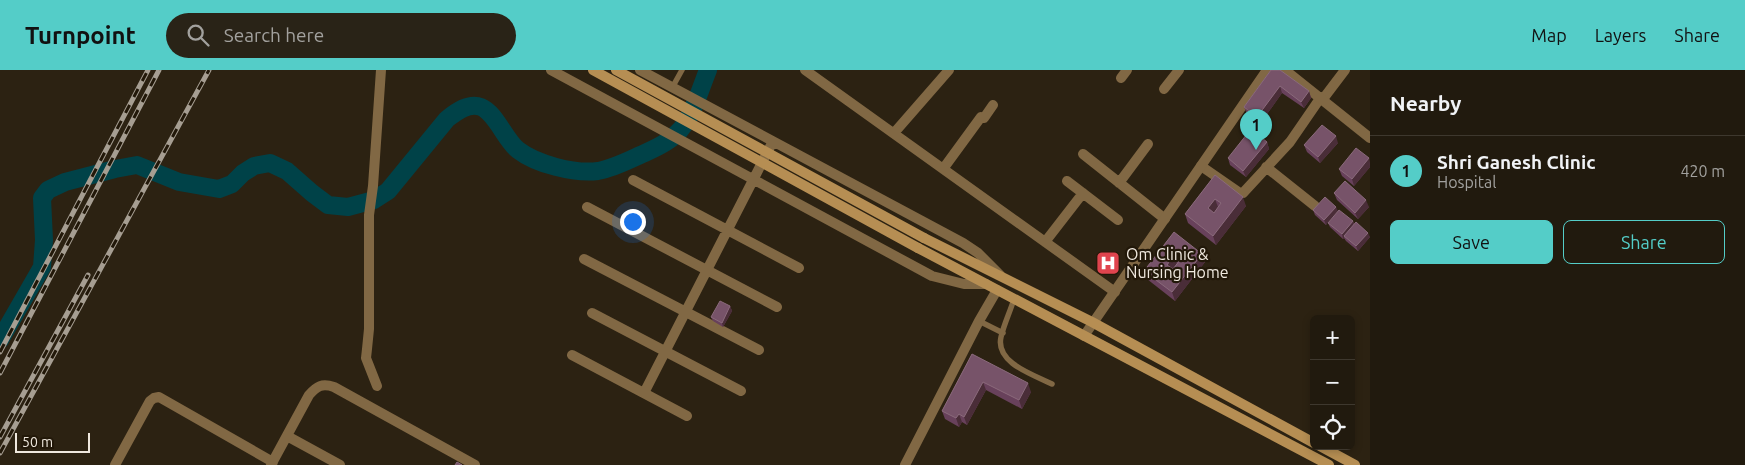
<!DOCTYPE html>
<meta charset="utf-8">
<style>
:root{--surface:#211a0e;--page:#292317;--text:#f1f3f6;--muted:#a2a19e;--line:#3e382e;--accent:#54cdc8}
body{margin:0;font-family:Ubuntu,sans-serif;background:var(--page);color:var(--text)}
.controls{position:absolute;right:15px;bottom:15px;display:grid;overflow:hidden;border-radius:8px;box-shadow:0 2px 8px #0003}
.controls button{width:45px;height:45px;display:grid;place-items:center;padding:0;border:0;border-bottom:1px solid var(--line);background:var(--surface);color:var(--text);font:25px sans-serif}
.scale{position:absolute;left:15px;bottom:12px;width:75px;box-sizing:border-box;padding-left:5px;border:2px solid #efe8de;border-top:0;font-size:14px;line-height:18px;white-space:nowrap;color:#efe8de;-webkit-text-stroke:4px #221809;paint-order:stroke}
.you{position:absolute;left:632px;top:151px;width:18px;height:18px;margin:-12px;border:4px solid #fff;border-radius:50%;background:#1a73e8;box-shadow:0 0 0 8px #1a73e833}
.badge{display:grid;place-items:center;width:32px;height:32px;border-radius:50%;background:var(--accent);color:#111;font-size:16px;font-weight:700}
.pin{position:absolute;translate:-50% -41px;filter:drop-shadow(0 1px 2px #0008)}
.pin::after{content:'';position:absolute;top:26px;width:18px;height:15px;background:inherit;clip-path:polygon(0 0,100% 0,50% 100%)}
.list{margin:0;padding:0;list-style:none}
h2{display:flex;justify-content:space-between;align-items:center;height:65px;margin:0;padding:0 20px;font-size:21px}
h2 small{font-size:16px;font-weight:400;color:var(--muted)}
.list li{display:grid;grid-template-columns:32px 1fr auto;gap:15px;align-items:center;box-sizing:border-box;height:70px;padding:0 20px;border-top:1px solid var(--line)}
.list b{display:block;font-size:19px;white-space:nowrap}
.list p{margin:0;font-size:16px;white-space:nowrap;color:var(--muted)}
.list em{font-size:16px;font-style:normal;color:var(--muted)}
.actions{display:flex;gap:10px;padding:15px 20px}
.actions a{flex:1;padding:11px 0;border:1px solid var(--accent);border-radius:8px;text-align:center;font-size:18px;color:var(--accent)}
.actions .main{background:var(--accent);color:#111}
.icon{flex:none;width:28px;height:28px;fill:none;stroke:currentColor;stroke-width:2;stroke-linecap:round;stroke-linejoin:round}
.map{position:relative;flex:none;width:1370px;height:395px;overflow:hidden}
header{display:flex;align-items:center;gap:30px;box-sizing:border-box;height:70px;padding:0 25px;background:var(--accent);color:#111}
header strong{font-size:24px}
nav{display:flex;gap:28px;margin-inline-start:auto;font-size:18px}
.search{width:350px;height:45px;background:var(--page);display:flex;align-items:center;gap:12px;box-sizing:border-box;padding:0 18px;border-radius:28px;color:var(--muted);font-size:19px}
main{display:flex}
aside{flex:1;background:var(--surface)}
.map>svg:first-child{display:block}
.lines{fill:none;stroke-linecap:round;stroke-linejoin:round}
.river{stroke:#004248;stroke-width:18}
.service{stroke:#816844;stroke-width:5.5}
.minor{stroke:#816844;stroke-width:10}
.tertiary{stroke:#816844;stroke-width:10}
.secondary{stroke:#b68e53;stroke-width:10}
.rail-casing{stroke:#a69e92;stroke-width:5}
.rail{stroke:#221809;stroke-width:3;stroke-dasharray:9;stroke-linecap:butt}
.secondary-bridge{stroke:#b68e53;stroke-width:10}
.wall{fill:#68415b}
.shaded-wall{fill:#4a2d38}
.building{fill:#775369;stroke:#8a6a7b;fill-rule:evenodd}
.labels{text-anchor:middle;stroke-width:4.5;stroke-linejoin:round;paint-order:stroke}
.poi-label{font-size:16px;fill:#efe8de;stroke:#221809;text-anchor:start}
</style>
<header>
<strong>Turnpoint</strong>
<div class="search"><svg class="icon" aria-label="search" viewBox="0 0 24 24"><circle cx="10" cy="10" r="6"/><path d="M15 15l6 6"/></svg>Search here</div>
<nav><a>Map</a><a>Layers</a><a>Share</a></nav>
</header>
<main>
<div class="map">
<svg width="1370" height="395" viewBox="0 0 1370 395">
<rect width="100%" height="100%" fill="#2c2212"/>
<g class="lines">
<!-- river -->
<path class="river" d="M0 270 42 197 44 170 42 128 48 120 65 112 115 99 137 95 179 112 219 119 232 114 243 103 254 96 270 93 287 101 312 123 328 135 348 137 374 130 388 121 447 49C456 42 469 32 481 37 496 43 505 70 518 80 536 94 574 104 598 101 615 98 631 89 647 82 660 76 672 70 681 59 693 45 701 17 708 0"/>
<!-- service -->
<path class="service" d="M672 18 682 0
M1014 229C1010 242 1004 254 1001 267 995 293 1034 305 1052 314
M979 251 1003 263"/>
<!-- minor -->
<path class="minor" d="M551 0 932 206 964 214H986
M640 0 963 173 978 183 1000 205
M805 0 1115 222
M1121 8 1127 0
M1164 19 1179 0
M1323 29 1345 0
M894 63 949 0
M1083 84 1165 149
M1201 96 1240 123H1243L1290 72 1321 27
M1266 97 1315 136
M943 99 981 47 984 48 993 35
M633 110 799 198
M1067 111 1118 150
M1119 113 1148 74
M587 137 777 237
M1045 172 1083 123
M584 189 759 280
M592 243 741 321
M572 285 687 346
M377 316 366 288 367 279 369 259V145L373 116 381 0
M644 323 771 75
M287 366 340 395
M115 395 150 331 154 328 159 327 273 392
M271 395 309 325C317 316 322 313 334 317L475 395
M905 395 979 251 997 220"/>
<!-- tertiary -->
<path class="tertiary" d="M1285 0 1370 68
M1084 266 1267 0"/>
<!-- secondary -->
<path class="secondary" d="M924 168 1092 252 1314 373
M918 178 1329 395
M1320 376 1355 395"/>
<!-- rail casing -->
<g class="rail-casing">
<path id="rail" d="M0 282 148 0
M0 303 159 0
M0 367 88 205
M0 383 209 0"/>
</g>
<!-- rail -->
<use href="#rail" class="rail"/>
<!-- secondary-bridge -->
<path class="secondary-bridge" d="M593 0 918 178
M616 0 924 168"/>
</g>
<!-- wall -->
<path class="wall" d="M1271 0 1309 21 1311 28 1304 38 1282 23 1260 54 1247 44 1244 37Z
M1267 72 1269 79 1246 107 1230 95 1228 88Z
M1338 73 1320 93 1307 82 1304 75Z
M1369 88 1370 97 1354 116 1342 106 1339 99Z
M1215 105 1246 136 1216 175 1188 153 1185 144Z
M1334 123 1369 137 1358 149 1337 130Z
M1336 137 1326 155 1315 145 1313 140Z
M1353 151 1354 154 1370 167 1358 181 1346 171 1344 168 1343 169 1330 157 1328 153Z
M1174 162 1205 192 1175 231 1147 209 1144 201Z
M730 236 732 241 723 257 713 251 711 247Z
M972 284 1031 322 1022 339 986 320 967 355 962 352 959 357 945 349 942 341Z"/>
<!-- shaded-wall -->
<path class="shaded-wall" d="M1280 16 1282 23 1260 54 1257 47Z
M1309 21 1311 28 1304 38 1301 32Z
M1336 66 1338 73 1320 93 1318 87Z
M1267 72 1269 79 1246 107 1243 101Z
M1369 88 1370 97 1354 116 1352 109Z
M1243 127 1246 136 1216 175 1213 166Z
M1215 129 1218 137 1211 147 1208 138Z
M1366 130 1369 137 1358 149 1355 143Z
M1336 137 1338 141 1326 155 1324 150Z
M1353 151 1354 156 1344 166V168L1343 169 1342 164Z
M1368 163 1370 167 1358 181 1356 176Z
M1202 184 1205 192 1175 231 1172 222Z
M1174 185 1177 194 1170 203 1167 195Z
M730 236 732 241 723 257 722 253Z
M983 312 986 320 967 355 964 347Z
M1028 313 1031 322 1022 339 1019 330Z
M959 344 962 352 959 357 956 348Z"/>
<!-- building -->
<path class="building" d="M1271 0H1280L1309 21 1301 32 1280 16 1257 47 1244 37Z
M1322 55 1336 66 1318 87 1304 75Z
M1251 59 1267 72 1243 101 1228 88Z
M1356 78 1369 88 1352 109 1339 99Z
M1215 105 1243 127 1213 166 1185 144ZM1215 129 1221 133 1214 143 1208 138Z
M1345 111 1366 130 1355 143 1334 123Z
M1325 127 1336 137 1324 150 1313 140Z
M1339 140 1353 151 1342 164 1328 153Z
M1356 152 1368 163 1356 176 1344 166Z
M1174 162 1202 184 1172 222 1144 201ZM1174 185 1180 190 1173 199 1167 195Z
M720 231 730 236 722 253 711 247Z
M972 284 1028 313 1019 330 983 312 964 347 959 344 956 348 942 341Z
M457 392 462 395H455Z"/>
<!-- icons -->
<defs>
<g id="hospital-square" transform="scale(1.25)"><rect x="-9" y="-9" width="18" height="18" rx="4" fill="#e0444e" stroke="#221809"/><path d="M-5-5h3v3.5h4V-5h3V5h-3V1.5h-4V5h-3Z" fill="#fff"/></g>
</defs>
<g fill-rule="evenodd">
<use href="#hospital-square" x="1108" y="193"/>
</g>
<g class="labels">
<!-- poi labels -->
<g class="poi-label">
<text x="1126" y="190">Om Clinic &amp;<tspan x="1126" dy="18">Nursing Home</tspan></text>
</g>
</g>
</svg>
<div class="controls">
<button>+</button>
<button>−</button>
<button><svg class="icon" aria-label="locate" viewBox="0 0 24 24"><circle cx="12" cy="12" r="6"/><path d="M12 2v4M12 18v4M2 12h4M18 12h4"/></svg></button>
</div>
<div class="scale">50 m</div>
<div class="you"></div>
<div class="pin badge" style="left:1256px;top:80px">1</div>
</div>
<aside>
<h2>Nearby<small></small></h2>
<ul class="list">
<li><span class="badge">1</span><div><b>Shri Ganesh Clinic</b><p>Hospital</p></div><em>420 m</em></li>
</ul>
<div class="actions"><a class="main">Save</a><a>Share</a></div>
</aside>
</main>
